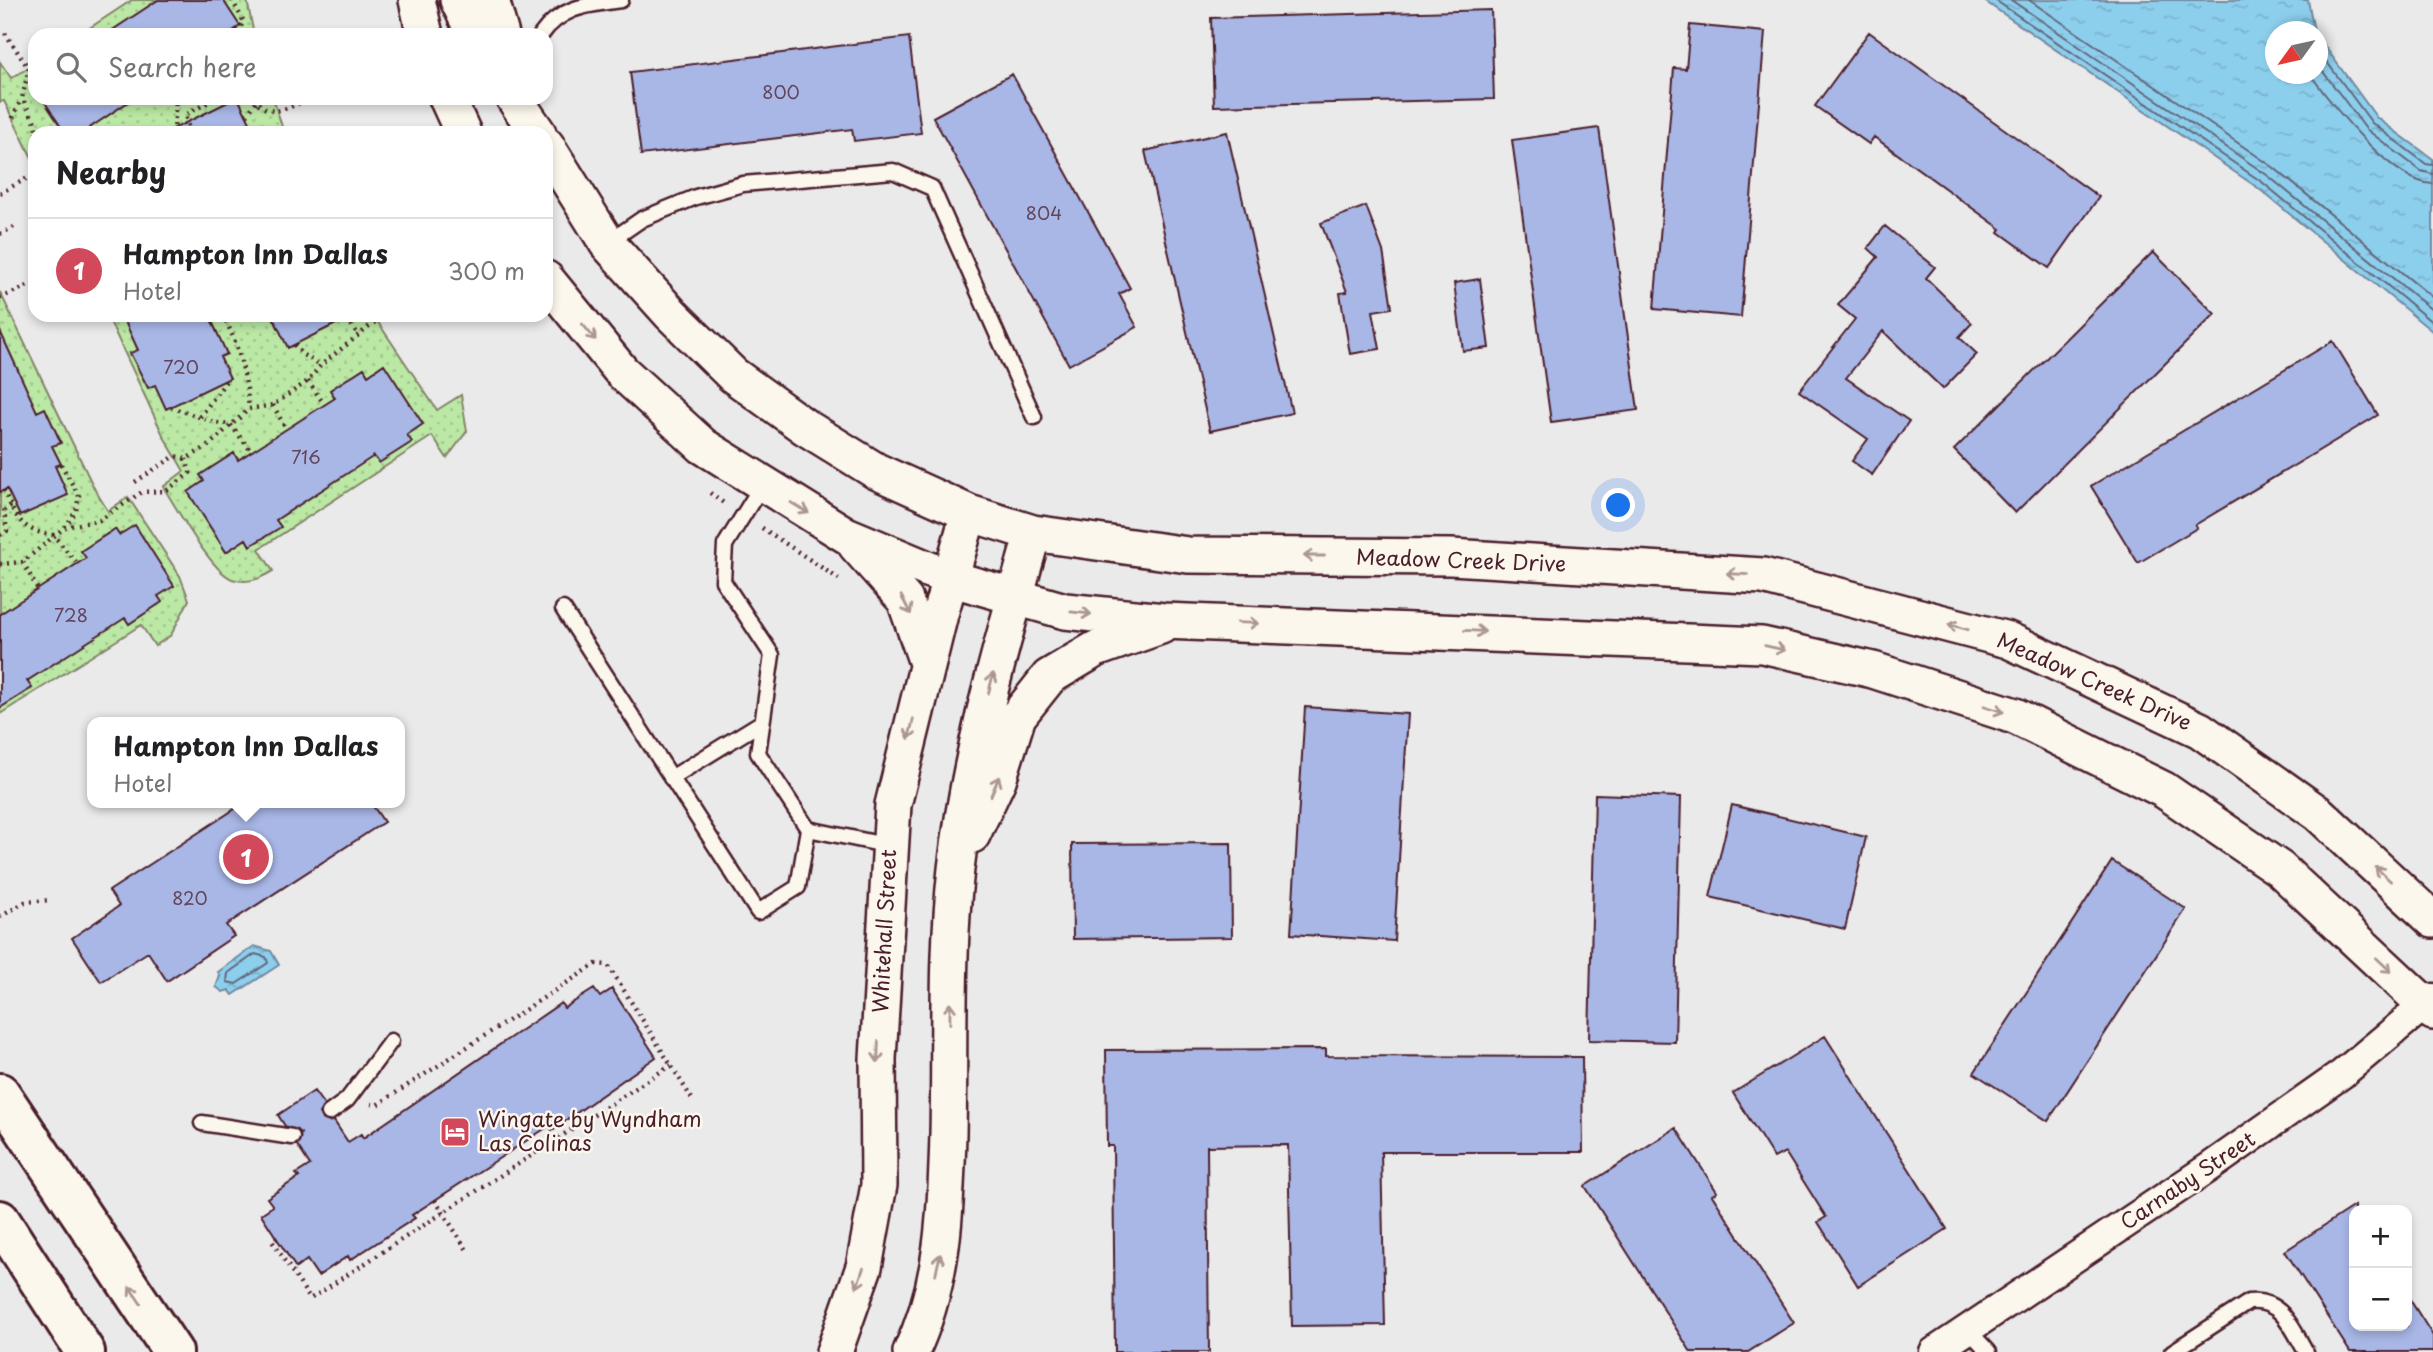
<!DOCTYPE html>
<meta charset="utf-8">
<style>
:root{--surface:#fff;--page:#f2f2f2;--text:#202124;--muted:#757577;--line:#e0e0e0;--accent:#d1495b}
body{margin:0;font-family:"Playpen Sans",sans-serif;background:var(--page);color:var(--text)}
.controls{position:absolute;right:21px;bottom:21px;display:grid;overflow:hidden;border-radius:14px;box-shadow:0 4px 10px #0003}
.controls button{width:63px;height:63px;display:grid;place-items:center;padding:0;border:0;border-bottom:2px solid var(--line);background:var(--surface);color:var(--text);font:35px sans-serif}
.compass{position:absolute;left:2265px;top:21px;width:63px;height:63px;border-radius:50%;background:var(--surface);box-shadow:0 4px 10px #0003;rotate:237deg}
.you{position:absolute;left:1619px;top:506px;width:24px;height:24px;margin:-18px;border:5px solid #fff;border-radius:50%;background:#1a73e8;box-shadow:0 0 0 10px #1a73e833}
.badge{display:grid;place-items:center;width:46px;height:46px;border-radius:50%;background:var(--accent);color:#fff;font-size:23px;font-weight:700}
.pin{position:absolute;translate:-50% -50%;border:4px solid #fff;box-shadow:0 2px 7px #0006}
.popup{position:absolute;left:87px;top:717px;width:318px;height:91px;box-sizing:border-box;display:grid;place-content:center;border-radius:14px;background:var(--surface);filter:drop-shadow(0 2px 5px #0005);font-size:23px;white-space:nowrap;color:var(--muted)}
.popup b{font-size:26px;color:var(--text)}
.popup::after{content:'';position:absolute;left:50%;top:100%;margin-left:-14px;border:14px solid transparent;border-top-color:var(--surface)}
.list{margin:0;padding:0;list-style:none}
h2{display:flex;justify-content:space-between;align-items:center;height:91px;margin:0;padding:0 28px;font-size:30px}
h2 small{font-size:23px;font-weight:400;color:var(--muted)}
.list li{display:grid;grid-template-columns:46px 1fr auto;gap:21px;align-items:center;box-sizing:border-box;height:105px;padding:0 28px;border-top:2px solid var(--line)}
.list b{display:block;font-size:26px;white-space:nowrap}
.list p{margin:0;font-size:23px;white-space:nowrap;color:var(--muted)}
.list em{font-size:23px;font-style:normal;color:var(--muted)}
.icon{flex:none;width:38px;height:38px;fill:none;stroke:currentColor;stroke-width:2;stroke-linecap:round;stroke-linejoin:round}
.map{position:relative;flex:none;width:2433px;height:1352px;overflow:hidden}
.search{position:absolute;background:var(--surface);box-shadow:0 4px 10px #0003;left:28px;top:28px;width:525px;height:77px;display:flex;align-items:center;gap:18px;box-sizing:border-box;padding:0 24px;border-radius:21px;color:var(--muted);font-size:26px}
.panel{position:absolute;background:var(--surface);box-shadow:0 4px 10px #0003;left:28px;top:126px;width:525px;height:196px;border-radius:21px}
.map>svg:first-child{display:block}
.grass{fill:url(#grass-dots);stroke:#828468;stroke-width:2}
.water{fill:url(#water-ripples);stroke:#72899f;stroke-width:2}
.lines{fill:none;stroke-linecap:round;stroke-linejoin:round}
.shore{stroke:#646579;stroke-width:2}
.building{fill:#a9b7e7;stroke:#4a1f2b;stroke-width:2}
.service-casing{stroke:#4a1f2b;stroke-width:19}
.minor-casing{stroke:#4a1f2b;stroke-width:33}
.tertiary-casing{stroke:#4a1f2b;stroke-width:40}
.secondary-casing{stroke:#4a1f2b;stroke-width:44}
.path{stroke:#4a1f2b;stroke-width:4.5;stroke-dasharray:2 5;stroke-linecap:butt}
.service{stroke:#fbf7ec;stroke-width:14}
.minor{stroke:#fbf7ec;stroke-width:28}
.tertiary{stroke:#fbf7ec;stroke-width:35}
.secondary{stroke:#fbf7ec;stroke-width:38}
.oneway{stroke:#ab9695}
.labels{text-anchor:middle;stroke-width:5;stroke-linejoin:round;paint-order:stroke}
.number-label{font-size:18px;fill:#62455a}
.street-label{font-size:21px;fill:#4a1f2b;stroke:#fbf7ec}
.poi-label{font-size:21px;fill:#4a1f2b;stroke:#fbf7ec;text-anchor:start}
</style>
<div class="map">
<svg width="2433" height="1352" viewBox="0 0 2433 1352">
<defs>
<pattern id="grass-dots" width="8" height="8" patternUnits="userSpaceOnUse" patternTransform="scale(1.75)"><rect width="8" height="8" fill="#bbe8a5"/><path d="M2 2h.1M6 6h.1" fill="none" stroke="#a2c78e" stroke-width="1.8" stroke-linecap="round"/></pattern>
<pattern id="water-ripples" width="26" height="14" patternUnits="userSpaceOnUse" patternTransform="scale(1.75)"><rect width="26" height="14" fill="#8ccfed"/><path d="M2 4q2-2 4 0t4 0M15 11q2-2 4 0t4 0" fill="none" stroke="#7ab1cb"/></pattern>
</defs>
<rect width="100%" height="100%" fill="#ebeaeb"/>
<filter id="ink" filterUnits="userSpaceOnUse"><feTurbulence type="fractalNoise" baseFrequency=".0143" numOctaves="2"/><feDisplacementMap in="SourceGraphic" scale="14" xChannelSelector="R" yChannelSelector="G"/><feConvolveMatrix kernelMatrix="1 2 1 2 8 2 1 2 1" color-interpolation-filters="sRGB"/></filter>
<g filter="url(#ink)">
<!-- grass -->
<path class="grass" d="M132 0H247L254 35H79Z
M0 62 11 78 35 64V98H273L284 133H35V164L4 101 0 102Z
M0 292 95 490 108 511 128 497 180 576 189 600 171 635 155 646 141 625 0 714Z
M107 315H373L437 410 461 395 467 431 447 458 432 436 259 549 273 571C260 579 248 584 232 579 210 570 177 508 163 487L184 471 164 437Z"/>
<!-- water -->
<path class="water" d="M1983 0H2308L2314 31 2276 32V74H2318V37L2377 118 2433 159V332L2258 188Z
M254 946 271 951 279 965 233 995 229 990 223 992 216 987 220 976 218 972Z"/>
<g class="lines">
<!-- shore -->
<path class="shore" d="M1995 0 2262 182 2433 323
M2011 0 2267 175 2433 311
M2029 0 2273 167 2433 298
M2318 50 2372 123 2426 164 2433 165
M2318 65 2366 129 2421 171 2433 174
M2310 74C2332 105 2393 183 2433 184
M255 954 266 957 268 963 236 984 227 982 228 973Z"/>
</g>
<!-- building -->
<path class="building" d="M158 0H223L240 26 227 35H105Z
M1491 10 1494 99 1214 106 1211 18Z
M1690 25 1765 32 1741 317 1654 309 1674 68 1686 69Z
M1869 32 2099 197 2049 268 1999 232 2001 229 1874 137 1869 144 1815 106Z
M909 37 921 133 854 141 852 129 641 155 630 72Z
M1012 74 1130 288 1119 294 1137 327 1069 365 933 117Z
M42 98H134L82 133H65Z
M238 98 255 133H165L236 98Z
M1599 128 1638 410 1551 422 1512 140Z
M1227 132 1292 413 1210 431 1145 151Z
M1366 206 1383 251 1392 308 1373 311 1380 349 1350 354 1340 293 1347 292 1321 223Z
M1885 226 1935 267 1926 278 1972 323 1959 337 1977 354 1943 389 1883 331 1846 378 1909 421 1872 475 1852 461 1868 439 1799 391 1855 319 1838 305 1878 257 1868 248Z
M2153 252 2215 314 2015 513 1954 450Z
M1480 279 1489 348 1463 351 1454 283Z
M122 315H209L227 354 220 357 230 378 166 409 155 385 148 388 130 353 138 350Z
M272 315H354L288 348Z
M0 331 37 412 45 408 61 443 52 446 61 464 55 466 68 495 20 516 7 489 0 492Z
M2333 341 2378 415 2195 525 2197 528 2138 563 2091 486Z
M384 364 423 424 407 435 412 442 379 463 374 456 276 520 281 527 250 546 246 539 226 552 188 492 204 481 200 475 234 453 238 460 335 398 330 390 364 368 368 375Z
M135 525 174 586 158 596 162 602 129 624 125 618 27 681 32 688 0 708V614L86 558 81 551 115 529 119 535Z
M1305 707 1408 714 1394 941 1291 934Z
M1595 794 1681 797 1675 1042 1589 1040Z
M244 803H371L384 822 226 925 234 936 167 981 148 952 101 982 72 938 119 906 109 891Z
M1732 805 1866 837 1845 929 1710 897Z
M1231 843 1232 937 1073 939 1072 844Z
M2112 861 2186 909 2048 1121 1974 1073Z
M594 989 600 997 612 989 656 1057 552 1130 549 1126 412 1215 415 1218 350 1260 348 1256 318 1276 307 1260 296 1268 261 1214 273 1206 267 1198 299 1177 296 1174 310 1165 297 1145 301 1133 285 1126 278 1115 314 1091 324 1105 319 1113 322 1119 334 1121 348 1142 361 1134 363 1138 561 1003 564 1008Z
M1825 1036 1947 1229 1858 1286 1818 1222 1826 1217 1785 1152 1774 1158 1733 1093Z
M1326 1049V1056L1582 1057 1583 1152H1381L1385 1325 1292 1326 1288 1145 1207 1146 1209 1352H1115L1113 1146H1107L1106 1050Z
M1676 1128 1717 1192 1712 1195 1794 1323 1748 1352H1691L1585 1186Z
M2354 1206V1326H2407V1295L2433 1336V1352H2350L2285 1251Z"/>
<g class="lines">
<!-- service casing -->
<g class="service-casing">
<path id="service" d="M541 35C561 6 588 5 621 0
M607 243 642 219 696 197 743 184 893 171 932 188 1034 417
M762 485 725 545 723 581 772 655 758 753 808 829
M563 609 758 912 798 887 808 829 890 846
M671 778 762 722
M329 1113 347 1100 391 1041
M202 1123 292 1137
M1969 1331 1989 1352
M2172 1352 2249 1302C2281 1298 2292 1328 2306 1352"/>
</g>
<!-- minor casing -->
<g class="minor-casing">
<path id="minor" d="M1934 1352 2207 1169 2342 1074 2433 998"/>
</g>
<!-- tertiary casing -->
<g class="tertiary-casing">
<path id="tertiary" d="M417 0 425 35
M458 0 475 35
M491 0 501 35
M447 98 463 133
M514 98 538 133
M546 145 607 243 671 314 733 375 805 427 876 471 969 513 1033 533 1188 555 1451 557 1763 576 2008 640 2200 730 2319 814 2433 920
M546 279 622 372 703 446 846 535 949 578 1065 611 1164 621 1762 645 1873 670 2015 716 2164 790 2280 869 2433 1012
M856 545 905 600 927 663
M972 835 998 780 1018 716 1049 677 1096 649 1161 626
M834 1352 864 1267 879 1185 878 1059 893 805 940 614 969 513
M911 1352C944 1283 946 1209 948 1134 950 1046 946 957 956 869 969 754 1002 644 1033 533"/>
</g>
<!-- secondary casing -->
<g class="secondary-casing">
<path id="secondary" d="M0 1093 173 1352
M0 1220 85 1352"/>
</g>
<!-- path -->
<path class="path" d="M232 0 244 22 234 35
M5 33 29 69 22 98 34 120 37 133
M254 98C270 121 289 107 311 98
M247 115 256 102
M13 118 21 99
M174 133 176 98
M190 133 185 115 216 98
M0 193 35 174
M0 234 14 227
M0 298 35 283
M223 315C239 346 246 375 249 409
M347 319 358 334
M294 345 303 355 321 365
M308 381 324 404
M273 405 286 429
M171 407 216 423 230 424 251 451
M200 417 226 381
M61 464 79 496 76 511 66 526
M135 482 175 456 186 459 208 446 249 409 273 405 308 381 321 365 384 315
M4 490C16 518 21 531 53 535L78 564
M710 493 725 504
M762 528 839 579
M0 535 7 531 4 511 11 506
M23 562 38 590
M0 564 23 562 65 527 100 520 142 492 166 491 190 473 186 459
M0 917 25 902 50 900
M371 1104 377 1105 596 964 608 965 694 1102
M435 1200 467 1250
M277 1238 272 1241 310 1299 671 1065"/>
<!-- service -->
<use href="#service" class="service"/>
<!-- minor -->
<use href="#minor" class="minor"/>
<!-- tertiary -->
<use href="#tertiary" class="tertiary"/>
<!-- secondary -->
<use href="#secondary" class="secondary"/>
</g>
<!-- one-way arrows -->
<defs><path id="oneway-shaft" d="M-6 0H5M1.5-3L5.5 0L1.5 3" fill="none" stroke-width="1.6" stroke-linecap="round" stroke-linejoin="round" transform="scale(1.75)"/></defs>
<g class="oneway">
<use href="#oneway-shaft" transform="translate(589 332) rotate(50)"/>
<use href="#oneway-shaft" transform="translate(800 508) rotate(31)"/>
<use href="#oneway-shaft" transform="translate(1314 556) rotate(-180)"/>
<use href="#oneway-shaft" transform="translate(1737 574) rotate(-177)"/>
<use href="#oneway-shaft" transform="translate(906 605) rotate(62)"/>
<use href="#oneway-shaft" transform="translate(1081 613) rotate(6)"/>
<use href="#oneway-shaft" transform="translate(1248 623) rotate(2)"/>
<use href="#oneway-shaft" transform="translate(1958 627) rotate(-165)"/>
<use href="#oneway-shaft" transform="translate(1475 631) rotate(3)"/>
<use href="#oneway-shaft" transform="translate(1775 648) rotate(13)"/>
<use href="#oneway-shaft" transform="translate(991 683) rotate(-76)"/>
<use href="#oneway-shaft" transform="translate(1994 709) rotate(18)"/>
<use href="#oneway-shaft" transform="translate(911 729) rotate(103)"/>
<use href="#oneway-shaft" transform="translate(995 786) rotate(-67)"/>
<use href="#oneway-shaft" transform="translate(2383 874) rotate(-137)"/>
<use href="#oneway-shaft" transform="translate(2384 965) rotate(43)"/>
<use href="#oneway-shaft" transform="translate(950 1013) rotate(-89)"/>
<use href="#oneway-shaft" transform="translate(878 1052) rotate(92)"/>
<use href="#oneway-shaft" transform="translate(938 1264) rotate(-77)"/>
<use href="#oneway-shaft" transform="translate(860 1278) rotate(109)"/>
<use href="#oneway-shaft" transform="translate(135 1295) rotate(-124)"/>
</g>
</g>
<!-- icons -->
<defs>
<g id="hotel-square" transform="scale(1.575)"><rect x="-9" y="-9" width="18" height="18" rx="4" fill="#d1495b" stroke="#fbf7ec"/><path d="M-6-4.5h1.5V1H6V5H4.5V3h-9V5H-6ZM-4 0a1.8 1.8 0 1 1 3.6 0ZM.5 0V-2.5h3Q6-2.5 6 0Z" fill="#fff"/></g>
</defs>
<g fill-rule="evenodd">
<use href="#hotel-square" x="455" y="1132"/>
</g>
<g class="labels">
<!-- number labels -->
<g class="number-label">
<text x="781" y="99">800</text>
<text x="1044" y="220">804</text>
<text x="181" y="374">720</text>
<text x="306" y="464">716</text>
<text x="71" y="622">728</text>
<text x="190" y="905">820</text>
</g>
<!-- street labels -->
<g class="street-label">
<text transform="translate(1461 561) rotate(2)" y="7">Meadow Creek Drive</text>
<text transform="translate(2094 682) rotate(24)" y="7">Meadow Creek Drive</text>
<text transform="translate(885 931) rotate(-87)" y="7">Whitehall Street</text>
<text transform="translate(2188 1181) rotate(-34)" y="7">Carnaby Street</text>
</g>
<!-- poi labels -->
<g class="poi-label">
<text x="478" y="1127">Wingate by Wyndham<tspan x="478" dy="24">Las Colinas</tspan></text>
</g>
</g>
</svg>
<div class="controls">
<button>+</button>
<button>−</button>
</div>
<svg class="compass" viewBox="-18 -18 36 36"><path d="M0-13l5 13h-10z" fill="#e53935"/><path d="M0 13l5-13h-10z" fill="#757577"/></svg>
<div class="you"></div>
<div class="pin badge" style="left:246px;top:857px">1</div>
<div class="popup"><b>Hampton Inn Dallas</b>Hotel</div>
<div class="search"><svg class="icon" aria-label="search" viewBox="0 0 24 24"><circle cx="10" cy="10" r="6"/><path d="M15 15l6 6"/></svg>Search here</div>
<section class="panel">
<h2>Nearby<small></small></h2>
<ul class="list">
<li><span class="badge">1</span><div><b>Hampton Inn Dallas</b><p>Hotel</p></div><em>300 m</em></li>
</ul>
</section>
</div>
